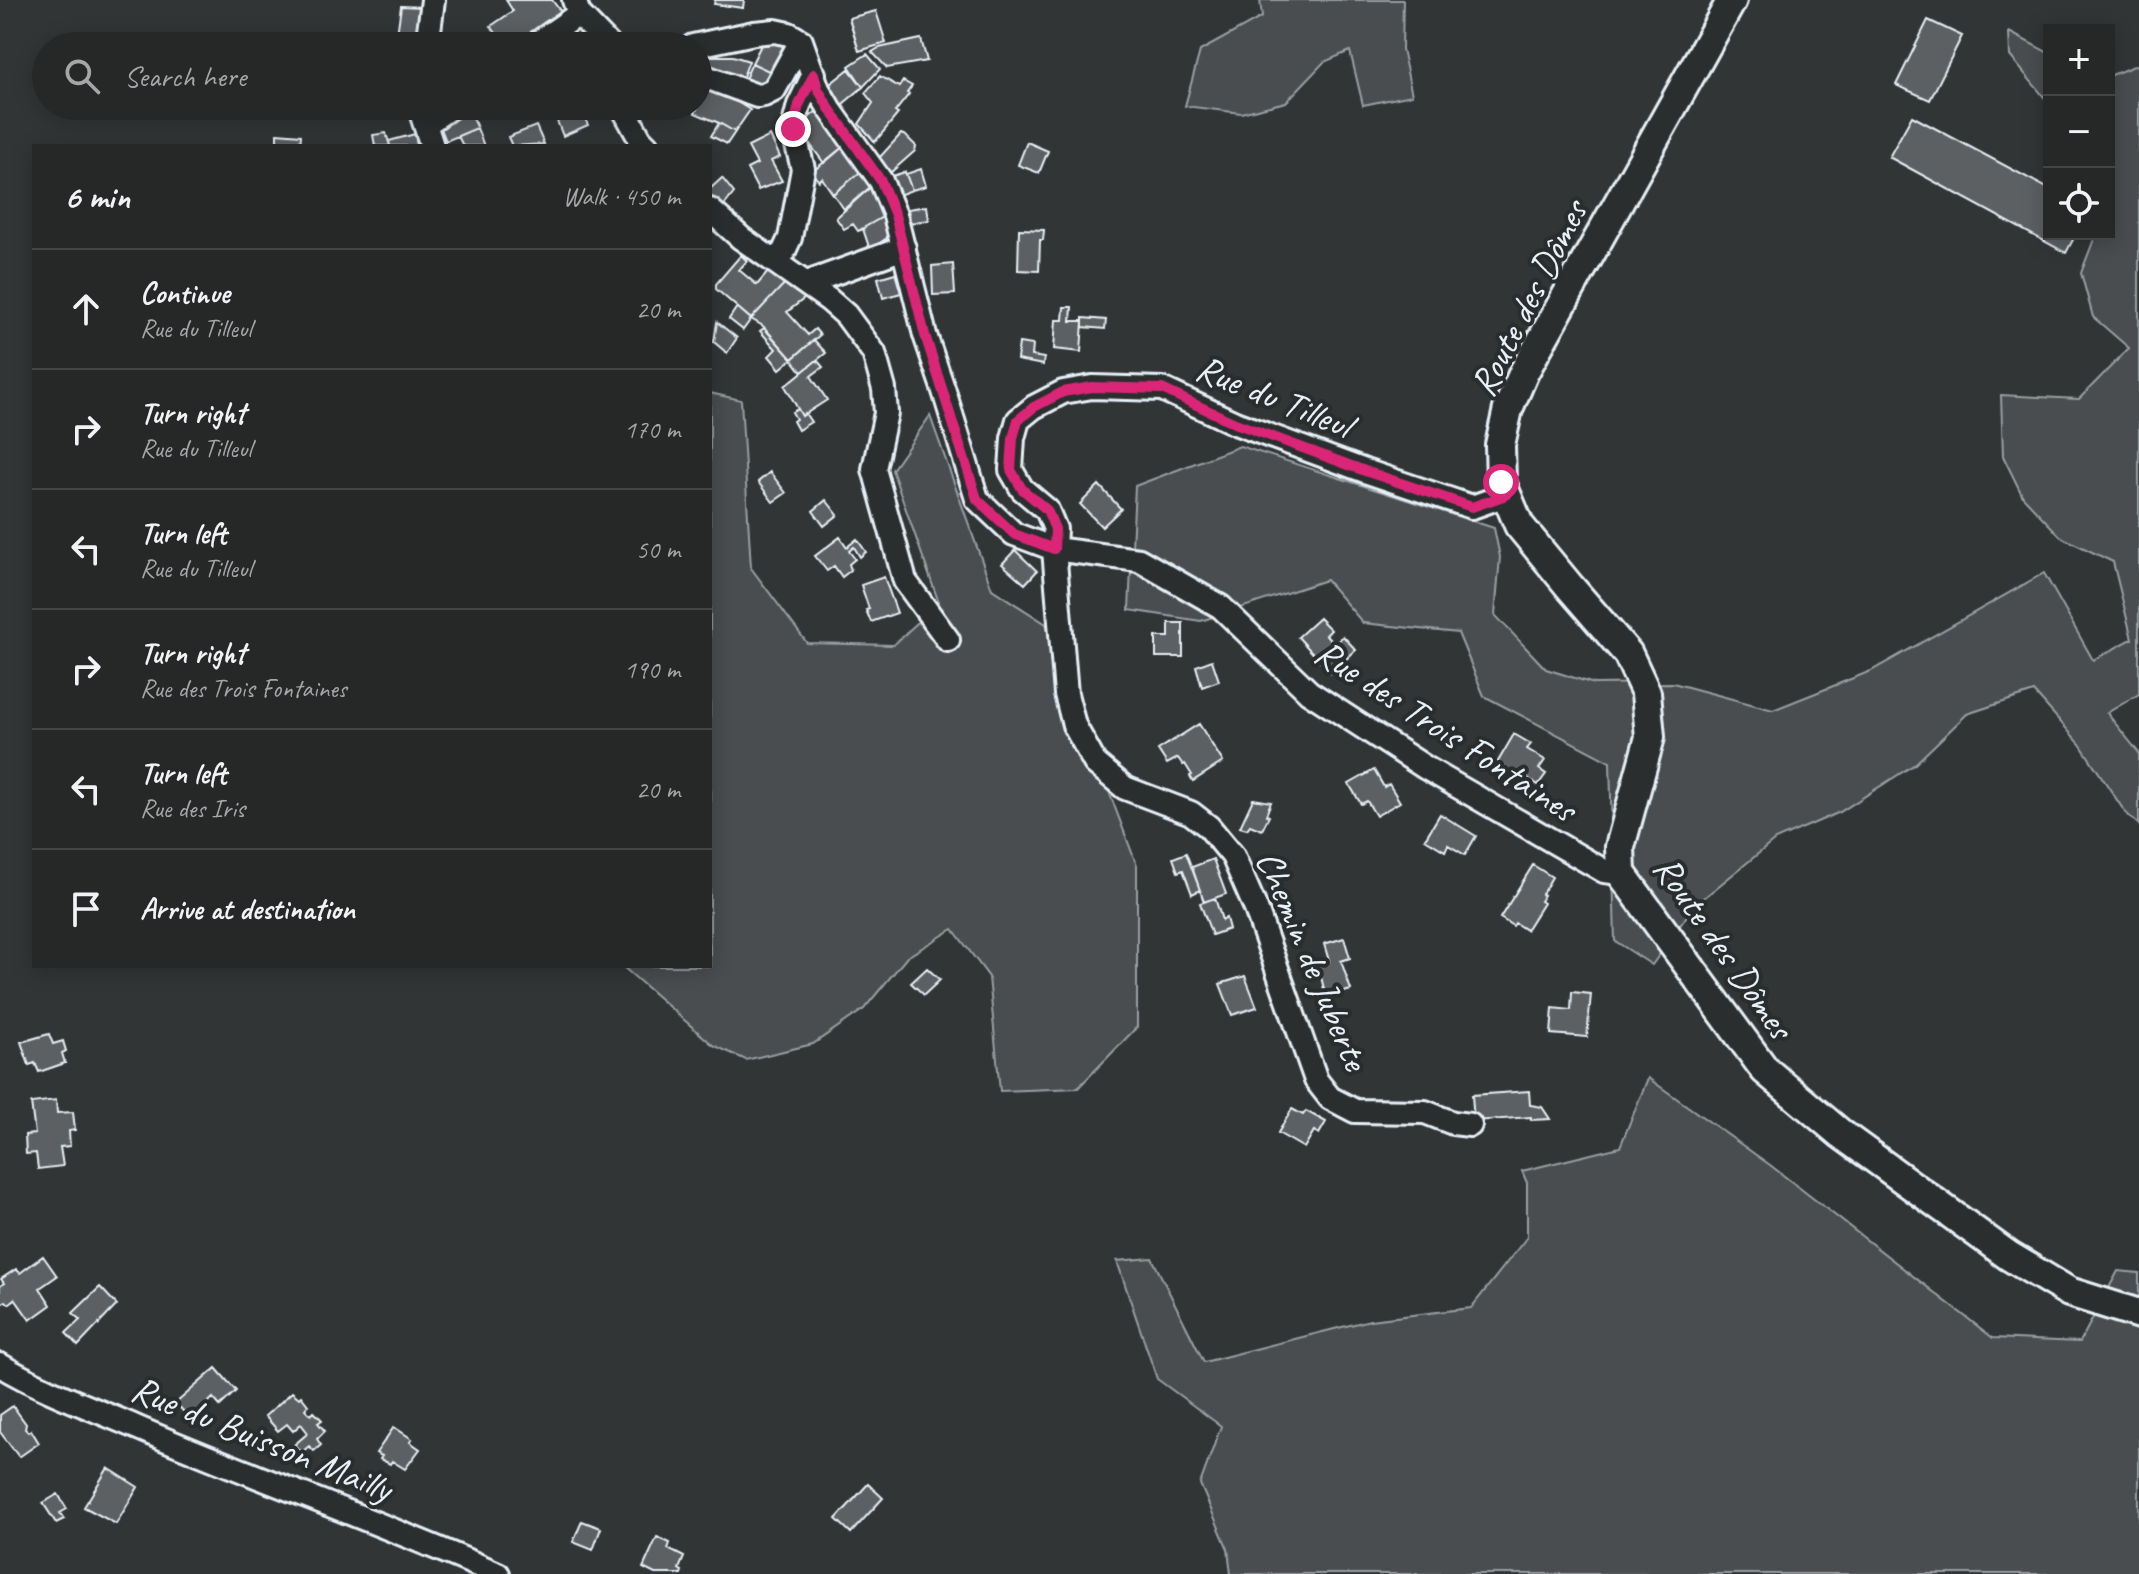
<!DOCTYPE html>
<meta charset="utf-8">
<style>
:root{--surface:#262828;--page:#2e3030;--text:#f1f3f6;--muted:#a4a6a8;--line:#424445}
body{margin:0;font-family:Caveat,sans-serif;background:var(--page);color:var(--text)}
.controls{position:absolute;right:24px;top:24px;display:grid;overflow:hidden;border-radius:0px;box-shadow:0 4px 20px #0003}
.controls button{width:72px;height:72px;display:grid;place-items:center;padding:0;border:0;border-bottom:2px solid var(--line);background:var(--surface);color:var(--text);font:40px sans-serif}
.stop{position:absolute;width:24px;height:24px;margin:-18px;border:6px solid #db2777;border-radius:50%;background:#fff}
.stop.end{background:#db2777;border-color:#fff;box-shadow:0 2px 8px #0008}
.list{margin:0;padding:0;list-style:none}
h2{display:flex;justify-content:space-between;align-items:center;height:104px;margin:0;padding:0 32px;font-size:34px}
h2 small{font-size:26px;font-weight:400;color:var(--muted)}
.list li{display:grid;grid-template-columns:52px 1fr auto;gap:24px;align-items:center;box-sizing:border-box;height:120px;padding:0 32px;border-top:2px solid var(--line)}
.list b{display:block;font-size:30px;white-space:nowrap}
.list p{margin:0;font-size:26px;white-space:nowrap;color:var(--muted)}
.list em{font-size:26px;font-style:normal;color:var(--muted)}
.icon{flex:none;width:44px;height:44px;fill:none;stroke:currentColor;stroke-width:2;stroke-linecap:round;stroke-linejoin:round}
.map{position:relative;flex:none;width:2139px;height:1574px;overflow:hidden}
.search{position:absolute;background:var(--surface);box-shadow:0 4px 20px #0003;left:32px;top:32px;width:680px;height:88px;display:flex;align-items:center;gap:20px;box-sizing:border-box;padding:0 28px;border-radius:44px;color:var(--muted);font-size:30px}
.panel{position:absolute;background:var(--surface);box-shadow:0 4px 20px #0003;left:32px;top:144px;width:680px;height:824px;border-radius:0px}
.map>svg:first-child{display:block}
.green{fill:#494d4f;stroke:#989fa4;stroke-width:2}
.building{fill:#5c6063;stroke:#e8f1f8;stroke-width:2}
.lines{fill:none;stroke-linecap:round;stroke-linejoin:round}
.minor-casing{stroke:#e8f1f8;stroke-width:28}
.tertiary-casing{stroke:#e8f1f8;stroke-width:34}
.minor{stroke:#2a2d2e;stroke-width:22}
.tertiary{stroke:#2a2d2e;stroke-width:28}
.route{stroke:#db2777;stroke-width:10}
.labels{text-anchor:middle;stroke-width:8;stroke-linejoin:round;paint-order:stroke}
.street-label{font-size:38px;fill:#e8f1f8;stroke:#2a2d2e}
</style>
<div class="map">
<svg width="2139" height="1574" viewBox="0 0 2139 1574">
<rect width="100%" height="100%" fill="#323536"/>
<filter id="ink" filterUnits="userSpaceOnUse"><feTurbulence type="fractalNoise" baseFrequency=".0125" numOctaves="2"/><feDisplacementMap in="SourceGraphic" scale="16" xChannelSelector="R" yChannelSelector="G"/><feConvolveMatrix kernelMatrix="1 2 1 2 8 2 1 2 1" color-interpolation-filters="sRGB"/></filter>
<g filter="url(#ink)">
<!-- green -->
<path class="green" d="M1260 0H1403L1402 49 1412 95 1363 105 1350 51 1324 62 1286 102 1241 113 1185 106 1200 51 1262 17Z
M2009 32 2049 53V103L2010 56Z
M2139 64V694L2107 713 2139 753V825L2125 812 2080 744 2034 692 1967 714 1915 764 1840 812 1775 840 1694 906 1652 965 1615 941 1610 762 1484 696 1458 633 1363 623 1326 580 1201 621 1129 610 1135 486 1240 446 1494 528 1500 557 1495 615 1546 669 1594 684 1673 683 1773 710 1871 671 2044 573 2093 660 2132 639 2113 562 2061 537 2023 497 2003 456 2001 395 2079 399 2129 348 2093 317 2081 273 2096 234H2109V76Z
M710 393 741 400 751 568 807 643 893 645 939 603 892 470 930 416 992 589 1046 624 1137 866V1027L1078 1088 1000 1091 989 977 953 929 907 957 864 1009 813 1044 746 1060 713 1045 622 966H710Z
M1648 1078 1770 1165 1993 1338 2080 1342 2118 1271 2139 1273V1574H1231L1228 1549 1200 1484 1221 1426 1157 1379 1117 1261 1152 1258 1204 1362 1370 1320 1471 1308 1527 1237V1183L1522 1171 1620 1147Z"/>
<!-- building -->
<path class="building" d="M506 0H552L561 12 511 46H505L491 26 513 11Z
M715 0H744L743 8 714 4Z
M401 6 423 7 419 46 396 42Z
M876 11 886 43 859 51 849 18Z
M1928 20 1962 36 1930 100 1896 85Z
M921 39 927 61 887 68 872 52 879 48Z
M763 41 787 46 775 74 752 63Z
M867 54 880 69 863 87 849 66Z
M701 56H733L749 61 742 79 699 69Z
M752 63 775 74 766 91 744 81Z
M849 69 863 87 837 109 825 88Z
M880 76 899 87 903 81 912 86 907 93 909 94 895 112 898 114 875 142 859 124 873 103 865 93Z
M706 89 734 100 750 110 735 132 719 123 695 113Z
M540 106H583L580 107 588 125 563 136 553 111 543 115Z
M469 108 477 128 446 141 438 121Z
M817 111 844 146 824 163 797 127Z
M1912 116 2049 189V234H2076L2066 253 1889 157Z
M719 123 735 132 727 144 711 136Z
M536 126 544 144 512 146 508 137Z
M477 128 484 146H463L458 136Z
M277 133 301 135 300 146H277Z
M386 133 390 146H375L373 135Z
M415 134 417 146H390L389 141Z
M901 134 906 136 916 146 915 151 890 173 879 158Z
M770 136 780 157 771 161 782 181 758 190 747 169 757 164 748 147Z
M1027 142 1048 151 1039 173 1018 165Z
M844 146 863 170 833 194 822 178 819 181 812 172Z
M921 169 926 186 912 190 906 174Z
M863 170 874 184 844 209 833 194Z
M905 172 912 190 896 196 889 177Z
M722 178 734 193 722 208 710 198V189Z
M874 184 878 191 873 195 886 215 858 231 853 224 844 229 836 218Z
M927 206 929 220 910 223 908 209Z
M886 215 891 235 870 250 863 229 858 231Z
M1019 229 1044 230 1043 240H1040L1039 271 1018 270Z
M741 255 747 261 739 270 757 285 768 272 765 269 768 267 788 280 751 319 716 289V284Z
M953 264 955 294 933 295 932 266Z
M895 273 901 293 883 298 878 278Z
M788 280 809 295 787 312 808 335 815 329 820 335 792 359 763 326 751 319Z
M737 307 751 319 743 330 729 319Z
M1064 307H1072L1071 321H1083L1081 352 1054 349 1056 320H1063Z
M1083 318 1106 320 1105 329 1083 327Z
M717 322 737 338 727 353 714 342Z
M764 328 792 359 780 369 769 356 776 349 760 331Z
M814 340 826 353 802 372 792 359Z
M1019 343 1033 345 1032 356 1044 358 1043 365 1017 360Z
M817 360 823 367 811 376 827 400 802 416 785 386Z
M798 409 802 416 805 413 811 422 798 430 793 421 796 419 792 412Z
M770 472 786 493 773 502 758 482Z
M1099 485 1121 509 1102 527 1080 504Z
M826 500 838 515 824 526 813 511Z
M840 537 847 547 857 539 866 552 860 557 854 547 849 551 855 559 849 564 851 570 842 577 834 566 827 571 815 556Z
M1015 550 1037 571 1025 584 1002 564Z
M884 577 897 613 871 622 866 610 869 609 861 585Z
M1319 618 1331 630 1326 635 1335 644 1343 636 1356 650 1331 673 1298 637Z
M1169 623H1183V657H1156V637H1169Z
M1212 660 1219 681 1202 687 1196 666Z
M1199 724 1223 762 1193 781 1190 776 1192 775 1185 764 1183 765 1178 758 1167 764 1158 750Z
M1514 734 1531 744 1527 749 1545 760 1539 769 1546 774 1538 785 1520 773 1517 778 1496 765Z
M1374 770 1384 787 1389 784 1400 802 1376 816 1367 801 1361 804 1349 784Z
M1253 799 1271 802 1266 815 1269 816 1262 830 1250 825 1247 829 1240 827Z
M1440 814 1476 836 1465 855 1448 845 1445 851 1425 839Z
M1186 853 1200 890 1192 894 1183 870 1178 872 1173 858Z
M1213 859 1226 894 1204 902 1192 867Z
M1533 865 1552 877 1542 894 1544 895 1540 901 1543 903 1526 930 1515 923 1513 926 1500 918Z
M1215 898 1222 920 1226 918 1229 929 1212 935 1200 903Z
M1344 938 1350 958 1341 961 1351 990 1326 997 1318 965 1329 961 1324 944Z
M927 968 940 980 924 995 911 983Z
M1245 976 1257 1007 1232 1015 1220 984Z
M1572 992 1591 994 1587 1037 1551 1034 1553 1008 1571 1010Z
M49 1034 53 1044 63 1041 66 1051 62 1053 65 1063 39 1072 35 1063 29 1065 21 1042Z
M1529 1091 1530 1105 1542 1107 1550 1119 1531 1120V1117L1474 1121 1472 1095Z
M56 1100 57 1113 73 1112 75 1130 69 1131 70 1146 60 1147 63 1166 38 1169 36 1153 26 1154 25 1135 35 1134 31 1103Z
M1292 1109 1303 1115 1306 1111 1326 1122 1319 1134 1314 1131 1304 1148 1278 1133Z
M43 1256 57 1276 40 1288 51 1305 30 1320 15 1299 9 1304 6 1301 0 1305V1286L4 1283 1 1279 16 1269 20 1273Z
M100 1287 117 1305 78 1346 66 1333 80 1320 73 1313Z
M216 1368 236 1391 220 1406 213 1398 190 1419 176 1403Z
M292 1392 299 1398 301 1396 308 1405 305 1409 311 1415 314 1412 322 1420 318 1423 325 1431 317 1439 321 1445 314 1451 309 1446 302 1452 294 1445 308 1433 301 1424 293 1431 287 1424 278 1431 265 1416Z
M13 1406 26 1424 25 1429 28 1432 31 1430 39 1443 19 1457 0 1432V1415Z
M394 1427 412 1439 410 1442 420 1449 405 1469 392 1461 390 1464 380 1459 382 1456 376 1453Z
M108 1468 138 1487 116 1524 84 1507Z
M868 1484 883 1498 851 1533 836 1519Z
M58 1494 67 1509 60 1513 64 1519 56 1523 43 1503Z
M582 1521 601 1528 593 1550 573 1542Z
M657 1537 670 1543 668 1549 684 1557 679 1569 682 1571 681 1574H655L643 1568Z"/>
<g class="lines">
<!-- minor casing -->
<g class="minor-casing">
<path id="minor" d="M574 0 579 14 610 46
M427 46 433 0
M533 46 579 14
M693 46 754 33 775 31 789 34 801 41 818 89 829 108 881 181 895 215 925 335 944 391 977 499 1014 534 1054 549 1139 560 1221 607 1309 692 1426 768 1604 871 1621 873
M698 74 757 96 764 95 774 90 801 41
M419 106 432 146
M622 106 640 139 647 146
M426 124 452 106
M710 210 741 238 829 300 846 315 874 353 884 389 886 413 874 469 905 581 948 640
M778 264 790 238 803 169 793 129 799 105 814 74
M807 283 904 248
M1470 1125 1453 1123 1425 1112 1355 1111 1330 1098 1316 1080 1256 909 1233 856 1209 827 1191 813 1125 788 1095 763 1074 725 1066 694 1054 549 1055 529 1047 510 1022 489 1011 470 1013 438 1018 420 1034 407 1063 392 1092 387 1162 389 1235 423 1365 471 1472 507 1506 495
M0 1365C43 1391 92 1408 138 1428 257 1479 380 1522 498 1574"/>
</g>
<!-- tertiary casing -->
<g class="tertiary-casing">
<path id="tertiary" d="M1732 0 1524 372 1508 409 1500 445 1501 482 1519 525 1570 587 1628 654 1646 693 1650 737 1620 847 1621 873 1765 1070 1841 1134 2009 1256 2069 1292 2139 1314"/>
</g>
<!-- minor -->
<use href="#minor" class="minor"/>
<!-- tertiary -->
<use href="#tertiary" class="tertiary"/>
</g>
</g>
<g class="lines" filter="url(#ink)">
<!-- route -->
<path class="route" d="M793 129 799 105 814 74 818 89 829 108 881 181 895 215 925 335 977 499 1014 534 1054 549 1055 529 1047 510 1022 489 1011 470 1013 438 1018 420 1034 407 1063 392 1092 387 1162 389 1235 423 1365 471 1472 507 1506 495 1501 482"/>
</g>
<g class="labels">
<!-- street labels -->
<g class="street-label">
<text transform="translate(1528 298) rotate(-63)" y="13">Route des Dômes</text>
<text transform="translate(1274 396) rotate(22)" y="13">Rue du Tilleul</text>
<text transform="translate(1446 730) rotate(33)" y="13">Rue des Trois Fontaines</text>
<text transform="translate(1724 947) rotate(55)" y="13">Route des Dômes</text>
<text transform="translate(1313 960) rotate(67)" y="13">Chemin de Juberte</text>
<text transform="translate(262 1438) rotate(22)" y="13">Rue du Buisson Mailly</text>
</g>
</g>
</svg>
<div class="controls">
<button>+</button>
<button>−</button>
<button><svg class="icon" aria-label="locate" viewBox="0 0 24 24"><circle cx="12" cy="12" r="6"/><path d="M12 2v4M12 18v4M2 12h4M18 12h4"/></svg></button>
</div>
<div class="stop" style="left:1501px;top:482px"></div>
<div class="stop end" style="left:793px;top:129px"></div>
<div class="search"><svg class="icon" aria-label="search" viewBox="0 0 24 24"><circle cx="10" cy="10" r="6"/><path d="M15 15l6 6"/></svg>Search here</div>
<section class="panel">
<h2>6 min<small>Walk · 450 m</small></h2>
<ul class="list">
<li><svg class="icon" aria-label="ahead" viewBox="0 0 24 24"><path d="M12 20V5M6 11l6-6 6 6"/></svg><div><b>Continue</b><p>Rue du Tilleul</p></div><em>20 m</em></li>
<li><svg class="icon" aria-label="right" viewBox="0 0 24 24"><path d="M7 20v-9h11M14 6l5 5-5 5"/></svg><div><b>Turn right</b><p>Rue du Tilleul</p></div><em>170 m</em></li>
<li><svg class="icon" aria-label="left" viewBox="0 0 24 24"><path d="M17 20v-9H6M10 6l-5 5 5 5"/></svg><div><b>Turn left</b><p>Rue du Tilleul</p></div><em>50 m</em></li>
<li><svg class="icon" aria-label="right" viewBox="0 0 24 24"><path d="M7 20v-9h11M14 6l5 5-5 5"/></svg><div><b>Turn right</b><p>Rue des Trois Fontaines</p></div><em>190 m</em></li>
<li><svg class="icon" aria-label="left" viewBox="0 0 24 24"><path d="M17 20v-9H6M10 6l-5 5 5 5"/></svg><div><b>Turn left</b><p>Rue des Iris</p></div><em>20 m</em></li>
<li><svg class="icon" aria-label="arrive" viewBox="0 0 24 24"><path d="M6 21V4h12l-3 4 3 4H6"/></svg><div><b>Arrive at destination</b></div></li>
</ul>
</section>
</div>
